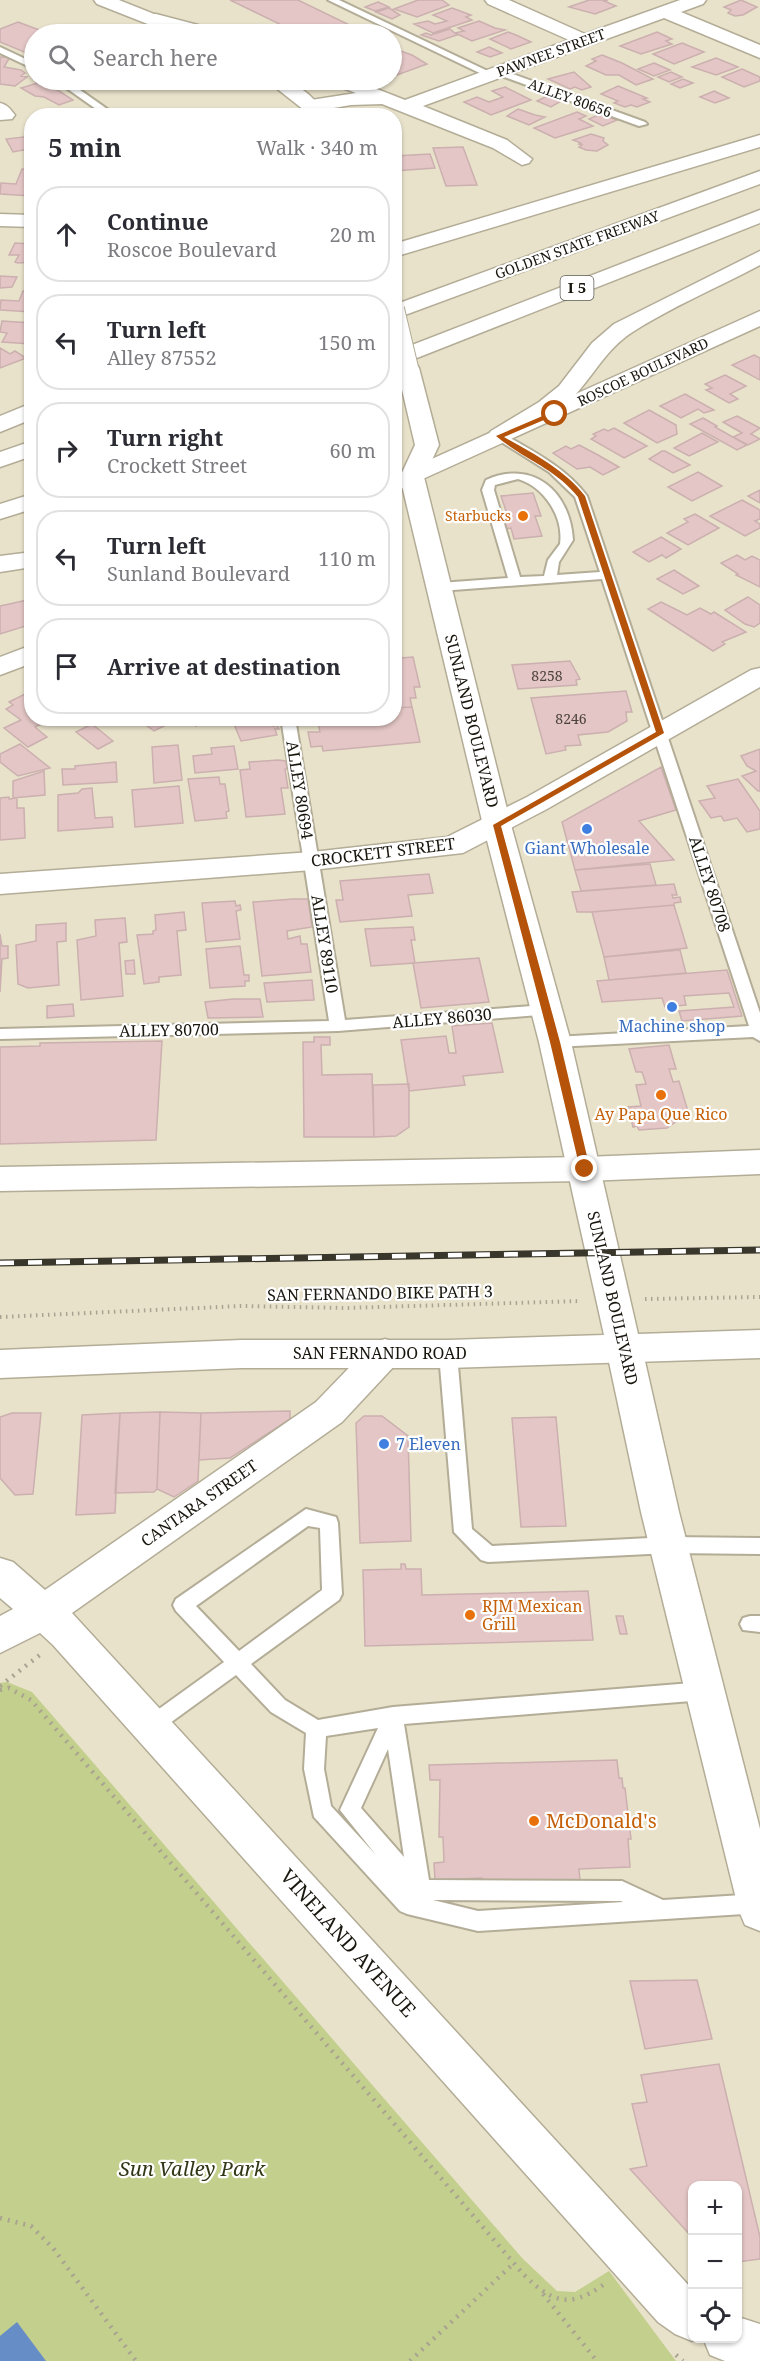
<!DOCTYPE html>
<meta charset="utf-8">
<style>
:root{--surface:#fff;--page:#f2f2f3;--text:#2b2b33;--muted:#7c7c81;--line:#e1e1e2}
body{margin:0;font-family:"Noto Serif",serif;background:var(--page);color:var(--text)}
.controls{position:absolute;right:18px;bottom:18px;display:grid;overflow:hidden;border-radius:12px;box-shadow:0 2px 4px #0004}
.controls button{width:54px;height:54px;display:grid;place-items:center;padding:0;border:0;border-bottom:2px solid var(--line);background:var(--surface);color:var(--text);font:30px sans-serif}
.stop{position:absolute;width:18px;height:18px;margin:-14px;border:4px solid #b45309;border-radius:50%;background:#fff}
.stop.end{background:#b45309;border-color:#fff;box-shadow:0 2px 6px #0008}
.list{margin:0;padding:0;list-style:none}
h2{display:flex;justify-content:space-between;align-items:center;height:78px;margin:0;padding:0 24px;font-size:26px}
h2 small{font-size:20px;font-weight:400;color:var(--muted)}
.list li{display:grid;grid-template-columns:39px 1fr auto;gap:18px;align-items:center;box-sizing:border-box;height:96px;margin:0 12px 12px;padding:0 12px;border:2px solid var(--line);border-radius:24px}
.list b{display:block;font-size:22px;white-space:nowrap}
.list p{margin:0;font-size:20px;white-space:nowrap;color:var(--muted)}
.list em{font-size:20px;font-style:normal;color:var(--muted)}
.icon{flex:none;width:33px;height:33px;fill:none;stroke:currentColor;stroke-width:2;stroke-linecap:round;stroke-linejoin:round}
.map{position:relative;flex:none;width:760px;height:2361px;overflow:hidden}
.search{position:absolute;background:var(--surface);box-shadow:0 2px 4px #0004;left:24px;top:24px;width:378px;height:66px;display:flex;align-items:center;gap:15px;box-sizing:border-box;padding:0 21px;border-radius:33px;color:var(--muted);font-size:22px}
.panel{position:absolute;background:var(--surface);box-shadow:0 2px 4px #0004;left:24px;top:108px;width:378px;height:618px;border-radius:24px}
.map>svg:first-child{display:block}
.green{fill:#c3cf8c}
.water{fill:#678dc7}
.building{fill:#e3c6c5;stroke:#cbb0af;stroke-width:1.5}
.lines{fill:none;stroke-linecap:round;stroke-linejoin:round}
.lane-casing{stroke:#b3ac96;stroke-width:4}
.street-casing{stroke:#b3ac96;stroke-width:3}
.secondary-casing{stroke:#b3ac96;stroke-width:3}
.primary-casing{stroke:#b3ac96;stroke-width:3}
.highway-casing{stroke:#b3ac96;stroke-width:3}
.path-far1{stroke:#a9a391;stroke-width:4;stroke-dasharray:1.5 4.5;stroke-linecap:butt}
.path{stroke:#a9a391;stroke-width:4.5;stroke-dasharray:2 6;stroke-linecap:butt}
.lane{fill:#fff;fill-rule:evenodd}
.street{fill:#fff;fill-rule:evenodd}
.secondary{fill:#fff;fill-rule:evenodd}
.primary{fill:#fff;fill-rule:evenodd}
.highway{fill:#fff;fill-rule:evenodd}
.rail-casing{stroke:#39362b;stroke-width:7}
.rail{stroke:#fff;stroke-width:4.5;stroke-dasharray:14;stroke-linecap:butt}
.primary-bridge-casing{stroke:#b3ac96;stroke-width:22;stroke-linecap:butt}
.primary-bridge{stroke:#fff;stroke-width:20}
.route{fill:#b45309}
.food-dot{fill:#e8710a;stroke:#fff;stroke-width:2}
.shop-dot{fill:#3f7fe0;stroke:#fff;stroke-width:2}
.labels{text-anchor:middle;stroke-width:4.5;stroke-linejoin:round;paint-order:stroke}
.far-street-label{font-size:14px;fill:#19160e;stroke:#fff}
.far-food-label{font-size:14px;fill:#c56008;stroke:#fff;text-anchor:end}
.number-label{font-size:14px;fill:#4c423c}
.shield{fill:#fff;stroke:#5e5c56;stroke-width:1.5}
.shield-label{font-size:15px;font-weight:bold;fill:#19160e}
.street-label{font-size:16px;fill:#19160e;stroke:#fff}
.shop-label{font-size:16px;fill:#366cbe;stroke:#fff}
.food-label{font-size:16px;fill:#c56008;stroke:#fff}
.near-food-label{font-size:20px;fill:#c56008;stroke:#fff;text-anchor:start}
.near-street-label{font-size:20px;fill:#19160e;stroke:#fff}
.near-park-label{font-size:20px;font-style:italic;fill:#313615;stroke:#fff}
</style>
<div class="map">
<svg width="760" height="2361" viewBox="0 0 760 2361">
<rect width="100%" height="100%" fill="#e9e2cb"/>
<!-- green -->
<path class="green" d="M7 1682 32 1692 523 2259 557 2291 575 2292 609 2271 676 2361H0V1683Z"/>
<!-- water -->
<path class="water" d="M17 2322 46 2361H0V2336Z"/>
<!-- building -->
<path class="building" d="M230 0H298L362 31 356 34H300Z
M418 0H442L449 5 417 17 394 9Z
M589 0H608L604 1 616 6 595 14 569 7Z
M741 0 757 7 743 15 735 16 728 13 731 10 724 7Z
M378 2 389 7 375 11 365 7Z
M389 8 400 15 392 19 376 12Z
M452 8 471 15 466 17 472 20 433 33 414 24 428 21 435 24 447 21 433 15Z
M479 21 495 28 505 30 472 41 455 33 464 31 458 28Z
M18 22 50 34H34V52L29 54 0 42V29Z
M450 29 457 35 439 41 421 35 426 33 431 35Z
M508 32 516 35 531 42 511 49 490 39Z
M657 32 672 39 666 41 672 44 641 54 620 46Z
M682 43 704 52 674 64 653 54Z
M489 47 502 53 490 57 477 52Z
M392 48 412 55 427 64 397 75 392 72Z
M602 55 622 63 653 79 636 85 619 75H606L586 66 596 61 592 59Z
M0 57H10L4 67 21 70 25 73 21 76 27 77 15 86 0 84Z
M716 58 738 67 716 75 692 67Z
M654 63 670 70 654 76 638 69Z
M742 69 760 77V81L744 87 722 77Z
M574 72 591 87 582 90 575 87 570 89 548 79Z
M671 72 682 77 669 82 658 77Z
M683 79 693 83 680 88 671 84Z
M41 82 59 91 73 100 59 105 44 97 35 96 21 88Z
M618 86 647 98 643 99 650 102 637 107 631 105 625 107 614 103 618 101 601 94Z
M505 87 531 100 491 115 464 102 477 97 489 102 503 97 492 91Z
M714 91 729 98 715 103 700 97Z
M549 95 551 96 563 100 551 107 537 101Z
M518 109 535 115 545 117 529 125 507 116Z
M577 112 586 116 579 119 593 126 555 138 534 128Z
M600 114 617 120 603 126 589 119Z
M591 134 604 138 603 141 608 145 597 151 586 150 579 147 582 145 579 144 581 143 573 140Z
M32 136V153L23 150 13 152 6 139Z
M463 147 477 185 446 186 433 148Z
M430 154 435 168 394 171V156Z
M22 169 32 170 27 186 32 187V196L0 194 1 183 16 184Z
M15 243 32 244V262L18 263 15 262 19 255H9Z
M0 276 17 277 12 287 0 288Z
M23 291 32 292V312L0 310 1 300 19 301Z
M2 321 32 323V344L2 342 7 333 0 332Z
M0 348 10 354 15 351 26 358 0 368Z
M754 355 760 358V380L732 365Z
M725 375 746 386 730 394 738 399 729 403 706 390 712 388 705 384Z
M685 394 714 410 704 413 698 409 681 418 660 406Z
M649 410 676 425 677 434 657 443 624 423Z
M737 416 760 428 751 434 760 439 748 445 733 437 742 433 723 422Z
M703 418 717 426 715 427 747 445 737 450 690 424Z
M614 428 647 446 624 458 591 439 596 436 593 434 604 429 608 431Z
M702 433 718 442 689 456 674 448Z
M579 445 598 455 619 467 603 475 590 467 577 469 553 453 566 446 571 449Z
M662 451H665L690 465 673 473 649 459Z
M698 472 722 486 692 501 668 487Z
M760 490V503L748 496Z
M533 493 541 516H535L542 536 514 539 511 528 504 529 500 517H508L501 496Z
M742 500 760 510V519L755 521 760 524V528L745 536 710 516Z
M695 514 719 528 688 545 667 533 688 522 684 519Z
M661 537 681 549 666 558 662 555 649 562 633 552Z
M737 555 745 560 752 556 760 560V587L736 575 738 574 721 563Z
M674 570 699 586 683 594 657 579Z
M748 597 760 605V623L754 627 745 624 725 610Z
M32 599V616L28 617 32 624 0 634V606Z
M661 602 687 615 700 608 711 614 714 612 746 632 722 642 725 644 713 651 648 609Z
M400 655V658L413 657 420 687H414L416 698H410L412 707 394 708V656Z
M570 661 580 679 576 680 577 685 518 689 512 665Z
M626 691 632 712H626L627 721 608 732 578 735 581 745 565 746 566 750 546 754 531 698Z
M25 694 32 696V718L43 723 35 727 47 737 28 747 4 728 21 720 6 709 13 705 9 702Z
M412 707 420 742 323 751 322 746 311 747 308 732H320L317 718H394V708Z
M136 718H164L170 723 154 731Z
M175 718H206L207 720 196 726 190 722 183 725Z
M270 718 273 726 277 725 279 729H275L277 735 241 741 234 724Z
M92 724 113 741 98 749 76 732Z
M20 744 50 768 18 776 0 762V754Z
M178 745 182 780 154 783 152 747Z
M234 746 238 769 195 773 193 756 212 754 211 748Z
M760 749V791H758L742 776 756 771 747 766 741 756Z
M278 760 286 761 287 769H285L288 788H281L285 814 246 817 240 770 250 769 249 762Z
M116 762 117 782 63 785 62 769H75V766Z
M661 767 676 810 639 821 674 860 575 870 562 822Z
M44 771 45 795 13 798V781Z
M219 777 220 784H225L229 811 226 812 227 818 195 821 188 779Z
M738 779 760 811V829L747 832 737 818 724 821 721 816 711 818 699 801 715 798 707 786Z
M179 786 183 823 135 827 132 790Z
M92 788 95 818 112 817 113 827 58 831V795L78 793 82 789Z
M9 797V799L17 798V808H24L25 838 0 840V798Z
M650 864 656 885 581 891 575 870Z
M429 874 433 893 408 895 412 916 340 922 336 900H343L340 881Z
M674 884 677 895H672L673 898 680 897 681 902 674 903V905L592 912H577L572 892Z
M293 899H308L312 927 287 931 288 939 300 936 301 944H307L311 972 262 976 253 902Z
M235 901 236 906 240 905 241 910 236 911 240 939 206 942 202 903Z
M674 905 687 948 604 957 592 912Z
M184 912 186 930 177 931 181 975 159 977V982L144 984 137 935 153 934V931L156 930 155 915Z
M125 918 127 942 119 943 123 996 81 1000 77 940 96 936 95 920Z
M66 923V941L57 942 59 985 28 988 18 984 16 945 36 941V925Z
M413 927 415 940H411L415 963 371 966 365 929Z
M0 934 2 946H8V958L2 959 0 992Z
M240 946 244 975H249V981H245V986L210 988 206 949Z
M680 950 686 973 609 980 604 957Z
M479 958 489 1002 421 1008 413 963Z
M134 960 135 974H126L125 961Z
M727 970 742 1016 682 1021 679 1011 734 1007 729 993 684 996 686 1005 665 1007 662 998 602 1002 597 981Z
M312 980 314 1000 267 1002 264 983Z
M233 999H260L263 1017 208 1018 205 1002Z
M73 1004 74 1016 47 1018V1006Z
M492 1023 503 1072 463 1076 465 1085 409 1091 401 1040 446 1036 449 1053H456L452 1026Z
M314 1037H330V1045H321L322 1075 372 1074 374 1137H304L303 1042H314Z
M162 1041 156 1140 0 1144V1047L40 1046V1043Z
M669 1045 676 1069H669L673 1082 679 1081 690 1118 680 1119 667 1128 639 1130 637 1126 633 1127 628 1107 641 1106 636 1085 646 1084 642 1072H636L629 1049Z
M409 1084V1127L396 1136 374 1137 373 1085Z
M290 1411V1419L230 1458 199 1460 201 1413Z
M160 1412 157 1489 154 1492 115 1493 120 1413Z
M160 1412 201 1413 198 1481 174 1497 157 1489Z
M12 1413H41L33 1494 15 1495 0 1478V1417Z
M120 1413 115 1513 76 1515 82 1415Z
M364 1416H382L408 1436 411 1541 360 1543 356 1423Z
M556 1417 566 1526 521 1527 512 1418Z
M401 1564H405L406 1569H421L422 1595 588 1591 593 1640 365 1646 363 1570 401 1569Z
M616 1616H623L627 1634H620Z
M617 1760 619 1778H622L623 1788H625L631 1839H628L630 1867 579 1869 580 1881 482 1883V1878L435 1880 434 1863 444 1862 443 1837H439L440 1780H430L429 1765Z
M697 1980 712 2039 645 2049 630 1981Z
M719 2064 760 2237V2259L738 2262V2186H692V2237L630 2169 647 2166 632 2104 647 2102 641 2075Z"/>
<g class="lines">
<!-- lane casing -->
<g class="lane-casing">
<path id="lane" d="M328 0H339L496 75 488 77Z
M0 47 34 63V69L0 53Z
M499 69 645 122 647 124 639 126 496 74 494 72Z
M55 80H66L117 116H106Z
M495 434H503C533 451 566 468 587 496L760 1013V1041L753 1037 555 1047 547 1042 555 1037 749 1026 602 579 440 591 434 587 440 583 508 578 482 490 486 480C533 459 570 491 573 540L559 562 557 575 600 572 575 497 549 472 495 438ZM518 479C543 486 564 516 560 544L548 560 544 576 520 577 494 490 495 485Z
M281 718H295L345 1020 546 1005 551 1006 554 1010 551 1014 338 1031 0 1039V1029L329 1021Z
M448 1347 454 1349 457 1354 472 1529 492 1546 669 1537 760 1538V1554L669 1553 488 1562 481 1560 454 1532 439 1354 442 1349Z
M306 1509 336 1517 338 1523 342 1594 339 1600 251 1664 285 1700 318 1720 393 1707 704 1682 711 1685 714 1691 711 1697 704 1700 404 1724 429 1880 622 1881 663 1900 758 1894 760 1913 478 1931 407 1914 400 1911 314 1817 304 1769 306 1733 271 1712 236 1675 159 1731 152 1734 145 1731 142 1725 145 1719 224 1662 176 1611 173 1605 176 1599ZM308 1526 320 1528 322 1590 239 1651 196 1606ZM378 1728 340 1810 376 1855 331 1806 324 1769 326 1736ZM388 1749 404 1857 361 1808ZM433 1900 621 1901 623 1902 478 1911Z
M750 1616H760V1632L743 1630 740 1624 743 1618Z"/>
</g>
<!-- street casing -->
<g class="street-casing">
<path id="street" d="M485 0H509L585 34 680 0H706L703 4 681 12 760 45V58L664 18 423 106 507 140 532 159 529 163 522 165 493 148 382 104 351 105 311 112 301 106 311 100 356 93 332 84 330 80H354L405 100 569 40 488 4Z
M156 14 217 30 220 34H192L150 23 147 19 150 15Z
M0 103C8 105 10 109 15 115L12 119 0 120Z
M0 214 32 215V227L0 226Z
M32 645V663L0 675V657Z
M760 668V687L547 809 463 853 312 870 0 894V874L312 852 447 837 527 797 751 670Z
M760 1150V1174L585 1181 0 1191V1167L585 1157Z
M385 1339 397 1343 403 1353 397 1363 342 1422 72 1613 692 2289V2338H698L692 2341 675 2334 658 2322 53 1645 40 1633 0 1653V1616L13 1609 0 1598V1558L13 1562 45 1590 316 1402 373 1343Z
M738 2317 760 2324V2361H725L710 2355 703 2338H738Z"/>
</g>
<!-- secondary casing -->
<g class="secondary-casing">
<path id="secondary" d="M760 311V326L394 492V476Z
M624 1334 636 1338 642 1348 679 1512 760 1829V1931L745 1925 739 1911 641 1512 606 1348 612 1338Z"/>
</g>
<!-- primary casing -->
<g class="primary-casing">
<path id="primary" d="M94 0H119L194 30 197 34H173L97 4Z
M266 80C291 77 313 93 326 116H307L304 110Z
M408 361 416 363 419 368 439 445 424 477 511 825 571 1042 638 1334 760 1330V1358L448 1368H241L0 1378V1350L241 1340H448L604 1335 539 1042 483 825 400 477 415 445 397 368 400 363Z"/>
</g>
<!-- highway casing -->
<g class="highway-casing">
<path id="highway" d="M760 135V147L394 257V244Z
M760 171V184L394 319V305Z
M760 210V223L394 367V352Z
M760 251V265C717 288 671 307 631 333 607 349 594 374 576 394 562 410 510 446 491 441L487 436 491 431 539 402 559 386 592 343 614 324Z
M32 403V419L0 432V416Z
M32 441V456L0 467V452Z
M32 494V509L0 519V504Z
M32 552V567L0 572V556Z"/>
</g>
<!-- path-far1 -->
<path class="path-far1" d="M645 1299 760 1297
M0 1317 241 1306 346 1308 581 1301"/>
<!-- path -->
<path class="path" d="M0 1686 41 1654
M0 1690 9 1688 31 1700 524 2275C552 2302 569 2309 603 2285
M0 2218 31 2226 53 2248 136 2361
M543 2294 597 2361
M676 2355 683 2361
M410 2361 513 2264"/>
<!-- lane -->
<use href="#lane" class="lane"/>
<!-- street -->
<use href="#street" class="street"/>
<!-- secondary -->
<use href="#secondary" class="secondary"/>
<!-- primary -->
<use href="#primary" class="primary"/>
<!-- highway -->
<use href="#highway" class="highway"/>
<!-- rail casing -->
<g class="rail-casing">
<path id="rail" d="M0 1263 760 1250"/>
</g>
<!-- rail -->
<use href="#rail" class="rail"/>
<!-- primary-bridge casing -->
<g class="primary-bridge-casing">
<path id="primary-bridge" d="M394 309 408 368"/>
</g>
<!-- primary-bridge -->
<use href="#primary-bridge" class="primary-bridge"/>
</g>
<!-- route -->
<path class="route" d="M552 412 558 414 504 437C534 454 564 469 585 496L664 733 501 826 560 1042 590 1169 585 1172 580 1169 550 1042 493 825 656 732 578 497C555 468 523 459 496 436Z"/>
<!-- markers -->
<g class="food-dot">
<circle cx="523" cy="516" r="6"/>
<circle cx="661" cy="1095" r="6"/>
<circle cx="470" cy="1615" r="6"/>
<circle cx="534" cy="1821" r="6"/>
</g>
<g class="shop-dot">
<circle cx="587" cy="829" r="6"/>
<circle cx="672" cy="1007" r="6"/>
<circle cx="384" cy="1444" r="6"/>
</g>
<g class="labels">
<!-- far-street labels -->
<g class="far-street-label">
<text transform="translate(551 53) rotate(-20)" y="5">PAWNEE STREET</text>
<text transform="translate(570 98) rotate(20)" y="5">ALLEY 80656</text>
<text transform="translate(577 245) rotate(-20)" y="5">GOLDEN STATE FREEWAY</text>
<text transform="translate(643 372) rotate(-25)" y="5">ROSCOE BOULEVARD</text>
</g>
<!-- far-food labels -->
<g class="far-food-label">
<text x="511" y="521">Starbucks</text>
</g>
<!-- number labels -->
<g class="number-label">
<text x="547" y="681">8258</text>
<text x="571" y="724">8246</text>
</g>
<!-- shield labels -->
<rect class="shield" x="560.5" y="276" width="33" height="24" rx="4.5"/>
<g class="shield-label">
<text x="577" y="293">I 5</text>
</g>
<!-- street labels -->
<g class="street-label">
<text transform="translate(472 721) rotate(76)" y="6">SUNLAND BOULEVARD</text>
<text transform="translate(300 790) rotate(81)" y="6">ALLEY 80694</text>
<text transform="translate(383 852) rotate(-7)" y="6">CROCKETT STREET</text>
<text transform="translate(710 884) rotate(72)" y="6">ALLEY 80708</text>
<text transform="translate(325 944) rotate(81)" y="6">ALLEY 89110</text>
<text transform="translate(442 1018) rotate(-5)" y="6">ALLEY 86030</text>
<text transform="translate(169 1030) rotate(-1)" y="6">ALLEY 80700</text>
<text transform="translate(380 1293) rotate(-1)" y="6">SAN FERNANDO BIKE PATH 3</text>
<text transform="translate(613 1298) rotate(77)" y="6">SUNLAND BOULEVARD</text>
<text x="380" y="1359">SAN FERNANDO ROAD</text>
<text transform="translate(199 1503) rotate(-35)" y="6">CANTARA STREET</text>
</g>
<!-- shop labels -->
<g class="shop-label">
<text x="587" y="854">Giant Wholesale</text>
<text x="672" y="1032">Machine shop</text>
<text x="396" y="1450" text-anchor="start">7 Eleven</text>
</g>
<!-- food labels -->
<g class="food-label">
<text x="661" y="1120">Ay Papa Que Rico</text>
<text x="482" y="1612" text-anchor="start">RJM Mexican<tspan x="482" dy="18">Grill</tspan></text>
</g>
<!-- near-food labels -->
<g class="near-food-label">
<text x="546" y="1828">McDonald's</text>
</g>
<!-- near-street labels -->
<g class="near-street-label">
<text transform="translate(348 1943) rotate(48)" y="7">VINELAND AVENUE</text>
</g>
<!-- near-park labels -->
<g class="near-park-label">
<text x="192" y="2176">Sun Valley Park</text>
</g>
</g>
</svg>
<div class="controls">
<button>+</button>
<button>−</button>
<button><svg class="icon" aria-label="locate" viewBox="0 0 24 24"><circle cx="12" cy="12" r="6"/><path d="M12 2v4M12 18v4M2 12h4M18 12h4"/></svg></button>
</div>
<div class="stop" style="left:555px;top:414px"></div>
<div class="stop end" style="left:585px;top:1169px"></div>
<div class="search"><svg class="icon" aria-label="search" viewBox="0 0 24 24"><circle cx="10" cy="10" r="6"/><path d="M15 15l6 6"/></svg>Search here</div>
<section class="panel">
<h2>5 min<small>Walk · 340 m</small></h2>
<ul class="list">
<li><svg class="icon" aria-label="ahead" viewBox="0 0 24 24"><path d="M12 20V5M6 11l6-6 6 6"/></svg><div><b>Continue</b><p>Roscoe Boulevard</p></div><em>20 m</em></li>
<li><svg class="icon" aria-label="left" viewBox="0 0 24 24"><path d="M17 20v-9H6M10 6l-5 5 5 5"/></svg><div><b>Turn left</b><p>Alley 87552</p></div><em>150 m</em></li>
<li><svg class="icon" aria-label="right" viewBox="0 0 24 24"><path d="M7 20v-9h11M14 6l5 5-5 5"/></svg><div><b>Turn right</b><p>Crockett Street</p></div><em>60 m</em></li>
<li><svg class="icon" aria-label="left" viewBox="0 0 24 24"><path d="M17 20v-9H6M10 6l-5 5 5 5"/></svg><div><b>Turn left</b><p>Sunland Boulevard</p></div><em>110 m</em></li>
<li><svg class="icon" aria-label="arrive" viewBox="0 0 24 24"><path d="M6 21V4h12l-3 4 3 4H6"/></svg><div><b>Arrive at destination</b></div></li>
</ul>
</section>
</div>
